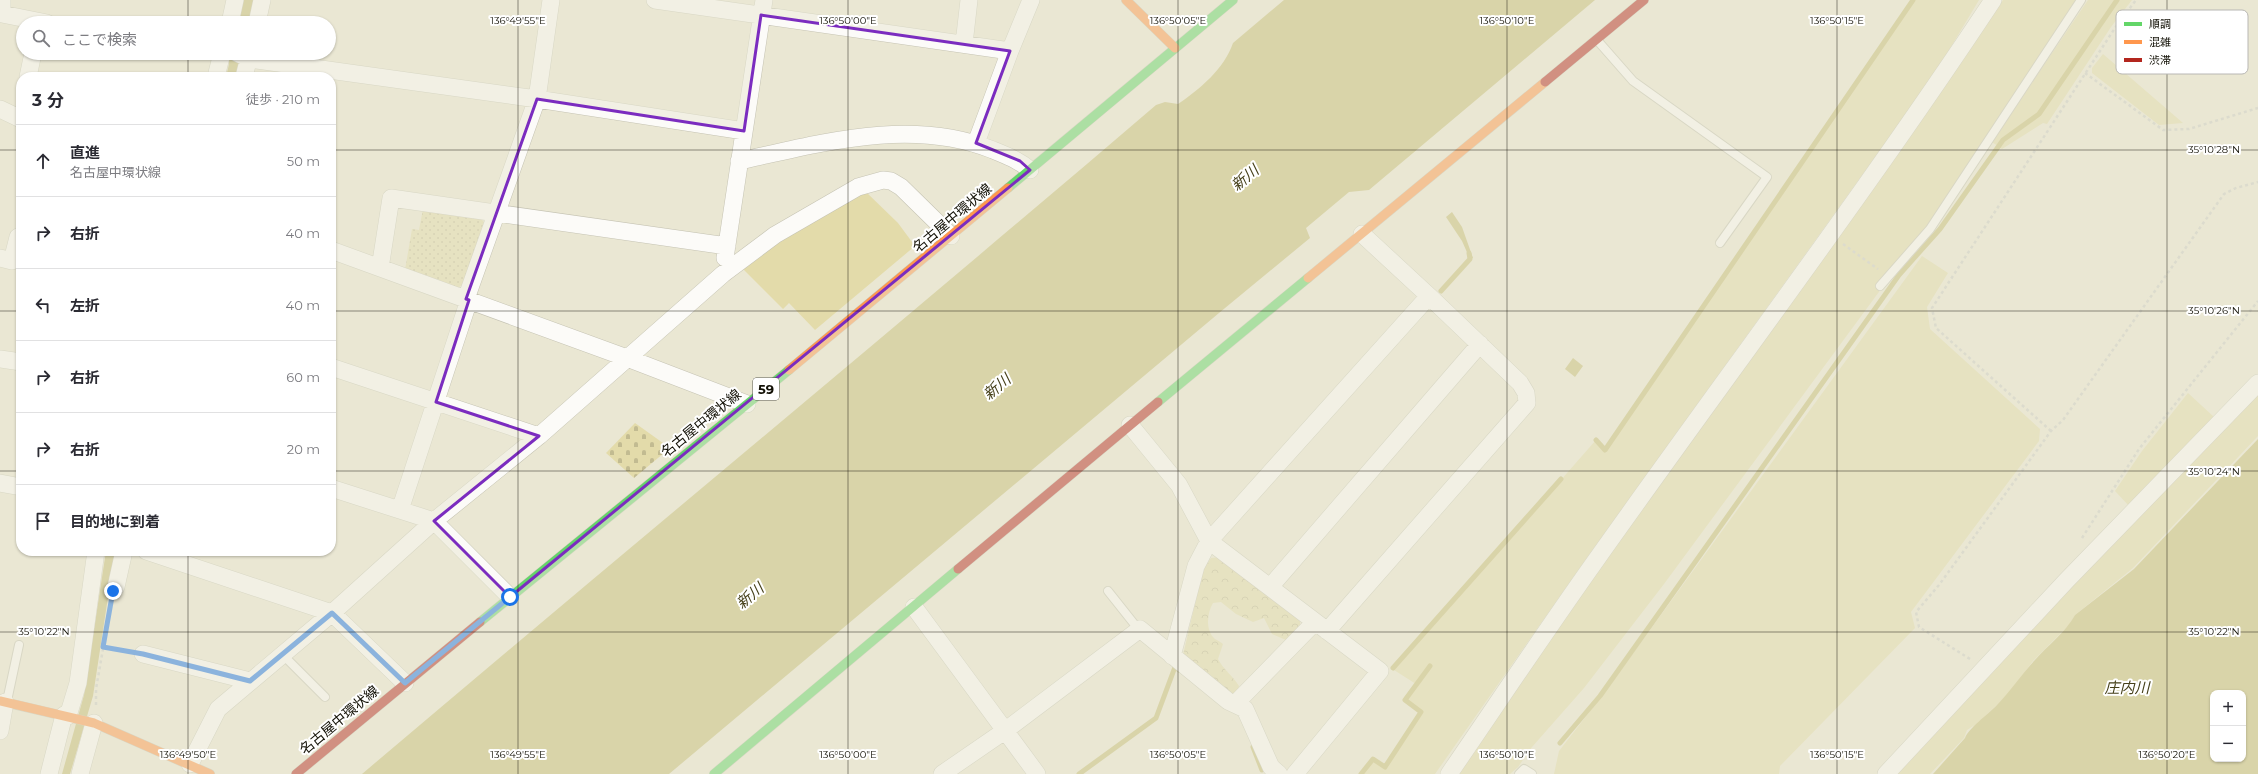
<!DOCTYPE html>
<html lang="ja">
<meta charset="utf-8">
<style>
:root{--surface:#fff;--page:#f7f7f7;--text:#2b2b33;--muted:#7c7c81;--line:#e1e1e2}
body{margin:0;font-family:Montserrat,"Noto Sans JP",sans-serif;background:var(--page);color:var(--text)}
.controls{position:absolute;right:12px;bottom:12px;display:grid;overflow:hidden;border-radius:8px;box-shadow:0 1px 3px #0004}
.controls button{width:36px;height:36px;display:grid;place-items:center;padding:0;border:0;border-bottom:1px solid var(--line);background:var(--surface);color:var(--text);font:20px sans-serif}
.stop{position:absolute;width:12px;height:12px;margin:-9px;border:3px solid #1a73e8;border-radius:50%;background:#fff}
.stop.end{background:#1a73e8;border-color:#fff;box-shadow:0 1px 4px #0008}
.list{margin:0;padding:0;list-style:none}
h2{display:flex;justify-content:space-between;align-items:center;height:52px;margin:0;padding:0 16px;font-size:17px}
h2 small{font-size:13px;font-weight:400;color:var(--muted)}
.list li{display:grid;grid-template-columns:26px 1fr auto;gap:12px;align-items:center;box-sizing:border-box;height:72px;padding:0 16px;border-top:1px solid var(--line)}
.list b{display:block;font-size:15px;white-space:nowrap}
.list p{margin:0;font-size:13px;white-space:nowrap;color:var(--muted)}
.list em{font-size:13px;font-style:normal;color:var(--muted)}
.icon{flex:none;width:22px;height:22px;fill:none;stroke:currentColor;stroke-width:2;stroke-linecap:round;stroke-linejoin:round}
.map{position:relative;flex:none;width:2258px;height:774px;overflow:hidden}
.search{position:absolute;background:var(--surface);box-shadow:0 1px 3px #0004;left:16px;top:16px;width:320px;height:44px;display:flex;align-items:center;gap:10px;box-sizing:border-box;padding:0 14px;border-radius:22px;color:var(--muted);font-size:15px}
.panel{position:absolute;background:var(--surface);box-shadow:0 1px 3px #0004;left:16px;top:72px;width:320px;height:484px;border-radius:16px}
.map>svg:first-child{display:block}
.grass{fill:#e3dbaa}
.forest{fill:url(#forest-crowns)}
.cemetery{fill:url(#cemetery-stones)}
.park{fill:url(#park-dots)}
.water{fill:#c6bc77;fill-rule:evenodd}
.lines{fill:none;stroke-linecap:round;stroke-linejoin:round}
.stream{stroke:#c6bc77;stroke-width:5}
.lane-casing{stroke:#c5c3b3;stroke-width:10}
.street-casing{stroke:#c5c3b3;stroke-width:18}
.fast-casing{stroke:#c5c3b3;stroke-width:10}
.slow-casing{stroke:#c5c3b3;stroke-width:10}
.jam-casing{stroke:#c5c3b3;stroke-width:10}
.path{stroke:#ccccc6;stroke-width:2.5;stroke-dasharray:3 3;stroke-linecap:butt}
.lane{stroke:#fcfbf8;stroke-width:8}
.street{stroke:#fcfbf8;stroke-width:17}
.fast{stroke:#63d668;stroke-width:9}
.slow{stroke:#ff974d;stroke-width:9}
.jam{stroke:#b3261e;stroke-width:9}
.route{stroke:#1a73e8;stroke-width:5}
.marked{fill:none;stroke:#7b2cbf;stroke-width:3;stroke-linejoin:round}
.ticks{fill:none;stroke:#121005;stroke-width:1;stroke-opacity:0.45}
.labels{text-anchor:middle;stroke-width:4;stroke-linejoin:round;paint-order:stroke}
.shield{fill:#fff;stroke:#595850;stroke-width:1}
.shield-label{font-size:13px;font-weight:bold;fill:#121005}
.street-label{font-size:14px;fill:#121005;stroke:#fff}
.water-label{font-size:15px;font-style:italic;fill:#46401a;stroke:#fff}
.key{fill:#fff;stroke:#b8b7b4;stroke-width:1}
.key-label{font-size:11px;fill:#121005}
.ticks-label{font-size:10px;text-anchor:middle;fill:#121005;stroke:#fff;stroke-width:4;stroke-linejoin:round;paint-order:stroke}
</style>
<div class="map">
<svg width="2258" height="774" viewBox="0 0 2258 774">
<defs>
<pattern id="forest-crowns" width="20" height="18" patternUnits="userSpaceOnUse"><rect width="20" height="18" fill="#e3dbaa"/><path d="M2 6a3 3 0 1 1 6 0M12 15a3 3 0 1 1 6 0" fill="none" stroke="#c2bb91"/></pattern>
<pattern id="cemetery-stones" width="16" height="16" patternUnits="userSpaceOnUse"><rect width="16" height="16" fill="#e3dbaa"/><path d="M2 7V4a2 2 0 0 1 4 0v3zM10 15v-3a2 2 0 0 1 4 0v3z" fill="#c2bb91"/></pattern>
<pattern id="park-dots" width="8" height="8" patternUnits="userSpaceOnUse"><rect width="8" height="8" fill="#e3dbaa"/><path d="M2 2h.1M6 6h.1" fill="none" stroke="#c2bb91" stroke-width="1.8" stroke-linecap="round"/></pattern>
</defs>
<rect width="100%" height="100%" fill="#eae7d3"/>
<!-- grass -->
<path class="grass" d="M1913 0H1979L1934 75 1586 559 1435 774H1362L1373 759 1385 767 1421 712 1405 700 1416 684 1394 670 1596 440 1606 450Z
M2003 0H2076L1926 228 1664 584 1584 688 1532 747 1518 767 1510 774H1457L1600 568 1947 83Z
M2088 0H2132L2111 27 2047 124 2043 123 2002 149 1992 142Z
M2103 54 2183 123 2159 125 2092 73V68Z
M865 191 898 223 915 246 815 330 789 303 783 309 741 267 781 237Z
M1922 256 1948 273 1927 307 1930 329 2040 429 2039 441 1911 612 1915 628 1780 766 1779 774H1554L1559 751 1602 696Z
M2188 393 2214 417 2130 507 2115 491 2142 451Z
M2258 394V436L2133 568 2075 615 2069 625 2033 661 2009 693 1978 723 1967 730 1964 738 1930 774H1889Z"/>
<!-- forest -->
<path class="forest" d="M1221 557 1300 619V625L1286 640 1272 634 1264 618 1253 622 1236 614 1221 602 1213 603C1207 613 1205 630 1215 639 1218 641 1221 642 1223 644L1218 659C1223 669 1232 675 1239 686L1236 698 1183 655 1203 570 1211 558Z"/>
<!-- cemetery -->
<path class="cemetery" d="M635 423 670 448 634 478 606 453Z"/>
<!-- park -->
<path class="park" d="M423 209 480 218 484 222 463 284 458 288 405 270 412 229 419 230Z"/>
<!-- water -->
<path class="water" d="M242 0H257L252 23H236Z
M1284 0H1595L1369 190 1349 192 1306 228 1310 238 1219 313 669 774H362C626 550 893 330 1156 105L1165 102 1178 104C1200 89 1224 69 1233 43Z
M246 53 240 77H226L229 64 228 54Z
M1452 212 1462 227 1473 258 1470 259 1462 241 1446 217Z
M1573 358 1583 366 1575 377 1565 369Z
M2258 439V774H1933L1965 738C1969 728 1987 715 1996 706 2010 692 2021 675 2034 661 2048 645 2065 633 2075 615L2134 569ZM2213 693H2243V759H2213Z
M106 551H115L93 696 70 774H62L84 695Z"/>
<g class="lines">
<!-- stream -->
<path class="stream" d="M1441 291 1470 259 1469 253
M1596 440 1605 450 1913 0
M1393 668 1561 479
M1560 743 1600 696 1899 275 1940 229 2003 140 2039 114 2117 0
M1253 747 1262 770
M1079 774 1156 718 1175 667 1179 670
M1361 774 1373 759 1385 767 1421 712 1405 700 1430 666"/>
<!-- lane casing -->
<g class="lane-casing">
<path id="lane" d="M1597 40 1633 81 1767 177 1720 243
M1880 286 1930 229 2081 0
M1108 591 1139 630
M282 654 325 697
M7 701 19 645
M1519 774 1524 769 1532 774"/>
</g>
<!-- street casing -->
<g class="street-casing">
<path id="street" d="M2 0V14L47 23
M655 0 1010 51 976 143
M230 23 235 0
M257 23 262 0
M964 44 969 0
M1010 51 1031 0
M237 53 249 59 537 99 744 131
M28 77 33 53
M216 77 222 53
M244 77 250 53
M0 109 21 119
M739 161C822 143 911 117 993 150 1007 156 1019 160 1030 170
M331 250 627 358 747 404
M0 258 12 261 18 237 21 238
M725 258 764 0
M380 268 391 198 727 246
M466 299 537 99 551 0
M0 359 21 362
M331 367 539 436
M1130 425 1179 485 1209 541 1380 671 1295 774
M0 483 21 487
M331 488 434 521 510 597
M400 510 469 300
M146 551 332 613 405 683
M116 587 124 551
M1270 587 1480 344
M914 607 1037 774
M1327 631 1527 403 1526 393 1520 383 1429 296
M143 654 250 681
M1172 656 1196 566 1209 541 1429 296 1362 234
M1235 704 1315 622
M68 716 78 683 96 551
M0 731 5 702
M190 764 218 709 332 613 434 521 539 436 723 274 775 235 858 187 883 180 891 181 901 187 951 236
M49 774 64 715
M80 774 94 723
M942 774 1006 730 1140 629 1228 701 1245 709 1271 767 1279 774
M1449 774C1497 704 1545 632 1594 563 1727 375 1866 192 1993 0
M1886 774 2066 581 2258 383"/>
</g>
<!-- fast casing -->
<g class="fast-casing">
<path id="fast" d="M1008 188 1233 0
M1158 402 1308 278
M480 622 789 370
M714 774 958 569"/>
</g>
<!-- slow casing -->
<g class="slow-casing">
<path id="slow" d="M1126 0 1175 48
M1308 278 1545 82
M789 370 1008 188
M0 701 94 723 210 774"/>
</g>
<!-- jam casing -->
<g class="jam-casing">
<path id="jam" d="M1545 82 1644 0
M958 569 1158 402
M296 774 480 622"/>
</g>
<!-- path -->
<path class="path" d="M2085 73 2163 130 2189 129 2258 108
M1843 244 1878 269
M2051 431 1936 328 1932 308 2115 28 2136 0
M2082 538 2139 449 2258 301
M103 647 126 651
M1970 659 1919 627 1916 612 1939 585 2051 431 2063 420 2224 194 2236 188 2258 182
M96 705V689L111 603"/>
<!-- lane -->
<use href="#lane" class="lane"/>
<!-- street -->
<use href="#street" class="street"/>
<!-- fast -->
<use href="#fast" class="fast"/>
<!-- slow -->
<use href="#slow" class="slow"/>
<!-- jam -->
<use href="#jam" class="jam"/>
</g>
<g class="lines">
<!-- route -->
<path class="route" d="M113 591 103 647 143 654 250 681 332 613 405 683 510 597"/>
</g>
<!-- marked area -->
<path d="M0 0H2258V774H0ZM761 15 1010 51 976 143 1020 161 1030 170 510 597 434 521 539 436 436 402 469 300 466 299 537 99 744 131Z" fill="#eae7d3" fill-opacity=".55" fill-rule="evenodd"/>
<path class="marked" d="M761 15 1010 51 976 143 1020 161 1030 170 510 597 434 521 539 436 436 402 469 300 466 299 537 99 744 131Z"/>
<!-- ticks -->
<path class="ticks" d="M188 0V23M518 0V774M848 0V774M1178 0V774M1507 0V774M1837 0V774M2167 0V774M188 53V77M0 150H21M331 150H2258M0 311H21M331 311H2258M0 471H21M331 471H2258M188 551V774M0 632H2258"/>
<g class="labels">
<!-- shield labels -->
<rect class="shield" x="753" y="378" width="26" height="22" rx="3"/>
<g class="shield-label">
<text x="766" y="394">59</text>
</g>
<!-- street labels -->
<g class="street-label">
<text transform="translate(952 218) rotate(-40)" y="5">名古屋中環状線</text>
<text transform="translate(701 423) rotate(-39)" y="5">名古屋中環状線</text>
<text transform="translate(339 720) rotate(-40)" y="5">名古屋中環状線</text>
</g>
<!-- water labels -->
<g class="water-label">
<text transform="translate(1245 178) rotate(-40)" y="5">新川</text>
<text transform="translate(997 387) rotate(-40)" y="5">新川</text>
<text transform="translate(750 596) rotate(-40)" y="5">新川</text>
<text x="2127" y="693">庄内川</text>
</g>
</g>
<!-- legend -->
<rect x="2116" y="10" width="132" height="64" rx="6" class="key"/>
<rect x="2124" y="22" width="18" height="4" fill="#63d668"/>
<rect x="2124" y="40" width="18" height="4" fill="#ff974d"/>
<rect x="2124" y="58" width="18" height="4" fill="#b3261e"/>
<g class="key-label">
<text x="2149" y="28">順調</text>
<text x="2149" y="46">混雑</text>
<text x="2149" y="64">渋滞</text>
</g>
<g class="ticks-label">
<text x="518" y="24">136°49'55"E</text>
<text x="848" y="24">136°50'00"E</text>
<text x="1178" y="24">136°50'05"E</text>
<text x="1507" y="24">136°50'10"E</text>
<text x="1837" y="24">136°50'15"E</text>
<text x="2214" y="153">35°10'28"N</text>
<text x="2214" y="314">35°10'26"N</text>
<text x="2214" y="475">35°10'24"N</text>
<text x="44" y="635">35°10'22"N</text>
<text x="2214" y="635">35°10'22"N</text>
<text x="188" y="758">136°49'50"E</text>
<text x="518" y="758">136°49'55"E</text>
<text x="848" y="758">136°50'00"E</text>
<text x="1178" y="758">136°50'05"E</text>
<text x="1507" y="758">136°50'10"E</text>
<text x="1837" y="758">136°50'15"E</text>
<text x="2167" y="758">136°50'20"E</text>
</g>
</svg>
<div class="controls">
<button>+</button>
<button>−</button>
</div>
<div class="stop" style="left:510px;top:597px"></div>
<div class="stop end" style="left:113px;top:591px"></div>
<div class="search"><svg class="icon" aria-label="search" viewBox="0 0 24 24"><circle cx="10" cy="10" r="6"/><path d="M15 15l6 6"/></svg>ここで検索</div>
<section class="panel">
<h2>3 分<small>徒歩 · 210 m</small></h2>
<ul class="list">
<li><svg class="icon" aria-label="ahead" viewBox="0 0 24 24"><path d="M12 20V5M6 11l6-6 6 6"/></svg><div><b>直進</b><p>名古屋中環状線</p></div><em>50 m</em></li>
<li><svg class="icon" aria-label="right" viewBox="0 0 24 24"><path d="M7 20v-9h11M14 6l5 5-5 5"/></svg><div><b>右折</b></div><em>40 m</em></li>
<li><svg class="icon" aria-label="left" viewBox="0 0 24 24"><path d="M17 20v-9H6M10 6l-5 5 5 5"/></svg><div><b>左折</b></div><em>40 m</em></li>
<li><svg class="icon" aria-label="right" viewBox="0 0 24 24"><path d="M7 20v-9h11M14 6l5 5-5 5"/></svg><div><b>右折</b></div><em>60 m</em></li>
<li><svg class="icon" aria-label="right" viewBox="0 0 24 24"><path d="M7 20v-9h11M14 6l5 5-5 5"/></svg><div><b>右折</b></div><em>20 m</em></li>
<li><svg class="icon" aria-label="arrive" viewBox="0 0 24 24"><path d="M6 21V4h12l-3 4 3 4H6"/></svg><div><b>目的地に到着</b></div></li>
</ul>
</section>
</div>
